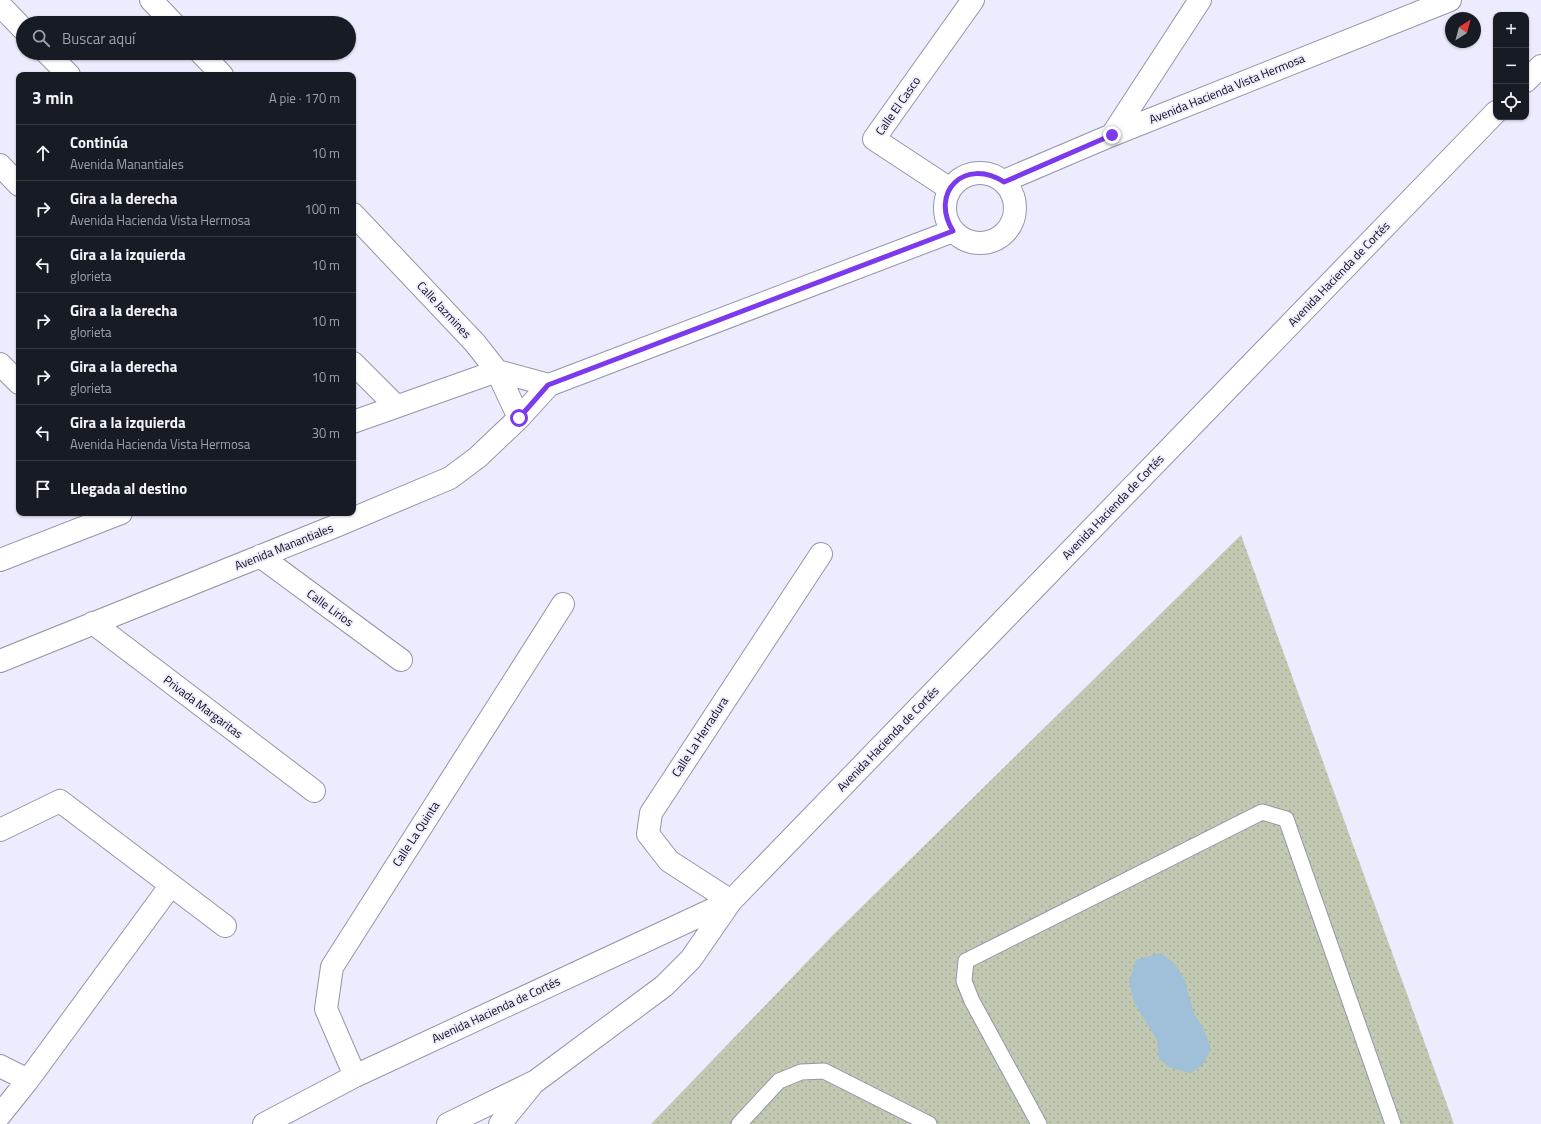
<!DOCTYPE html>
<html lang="es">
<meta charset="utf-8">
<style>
:root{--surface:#171b24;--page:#20242c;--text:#f1f3f6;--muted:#9ea1a6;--line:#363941}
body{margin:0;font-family:"Titillium Web",sans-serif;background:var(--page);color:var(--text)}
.controls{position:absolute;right:12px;top:12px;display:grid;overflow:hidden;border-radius:8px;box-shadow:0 1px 3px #0004}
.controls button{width:36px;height:36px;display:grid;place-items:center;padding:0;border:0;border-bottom:1px solid var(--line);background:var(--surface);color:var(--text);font:20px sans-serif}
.compass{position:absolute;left:1445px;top:12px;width:36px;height:36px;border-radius:50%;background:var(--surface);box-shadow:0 1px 3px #0004;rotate:36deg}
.stop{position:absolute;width:12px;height:12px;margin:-9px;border:3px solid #7c3aed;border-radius:50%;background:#fff}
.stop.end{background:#7c3aed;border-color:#fff;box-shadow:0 1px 4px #0008}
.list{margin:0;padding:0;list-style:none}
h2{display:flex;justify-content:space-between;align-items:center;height:52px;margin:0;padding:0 16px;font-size:17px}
h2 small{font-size:13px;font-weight:400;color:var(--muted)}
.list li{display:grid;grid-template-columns:26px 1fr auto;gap:12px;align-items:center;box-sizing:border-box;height:56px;padding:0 16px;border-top:1px solid var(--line)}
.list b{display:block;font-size:15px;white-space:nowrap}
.list p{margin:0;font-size:13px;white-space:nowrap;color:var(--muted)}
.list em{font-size:13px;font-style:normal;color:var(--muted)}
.icon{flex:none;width:22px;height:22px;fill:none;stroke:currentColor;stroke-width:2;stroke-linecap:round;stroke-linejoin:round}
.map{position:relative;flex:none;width:1541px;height:1124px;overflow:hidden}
.search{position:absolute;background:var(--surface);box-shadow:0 1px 3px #0004;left:16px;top:16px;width:340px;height:44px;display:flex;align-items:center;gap:10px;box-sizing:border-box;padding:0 14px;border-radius:22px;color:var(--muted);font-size:15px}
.panel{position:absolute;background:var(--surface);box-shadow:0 1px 3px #0004;left:16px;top:72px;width:340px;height:444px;border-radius:8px}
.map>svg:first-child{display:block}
.grass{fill:url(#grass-dots)}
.water{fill:#9fc0d8}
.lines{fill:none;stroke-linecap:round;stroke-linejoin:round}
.lane-casing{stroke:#9694a6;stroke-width:17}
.street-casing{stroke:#9694a6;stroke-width:24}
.lane{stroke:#fff;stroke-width:15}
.street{stroke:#fff;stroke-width:22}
.route{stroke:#7c3aed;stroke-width:5}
.labels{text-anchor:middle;stroke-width:3.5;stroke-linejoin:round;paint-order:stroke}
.street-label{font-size:12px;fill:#0b0a11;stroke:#edebfe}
</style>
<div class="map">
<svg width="1541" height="1124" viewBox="0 0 1541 1124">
<defs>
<pattern id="grass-dots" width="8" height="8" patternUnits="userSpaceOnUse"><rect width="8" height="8" fill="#c1c9b2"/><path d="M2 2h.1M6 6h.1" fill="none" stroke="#a4ab98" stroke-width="1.8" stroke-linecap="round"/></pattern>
</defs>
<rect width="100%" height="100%" fill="#edebfe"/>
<!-- grass -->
<path class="grass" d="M1241 535 1454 1124H651L832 936Z"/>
<!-- water -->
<path class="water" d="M1161 953 1175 964 1185 981 1194 1014 1203 1027 1211 1049 1204 1063 1191 1073 1171 1068 1159 1059 1157 1040 1134 1002 1129 981 1136 960Z"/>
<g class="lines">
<!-- lane casing -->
<g class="lane-casing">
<path id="lane" d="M739 1124 779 1081 801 1072 824 1071 929 1124
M1039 1124 972 1001 964 981 966 961 1262 812 1286 819 1393 1124"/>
</g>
<!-- street casing -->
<g class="street-casing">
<path id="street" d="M151 0 173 23
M0 5 23 29
M47 53 69 75
M201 53 222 75
M1526 81 1541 66
M1112 135 1200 0
M0 165 19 185
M945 208a35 35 0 1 1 70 0a35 35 0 1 1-70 0Z
M1004 181 1112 135 1450 0
M950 189 874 139 973 0
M353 214 475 343 497 371 519 418
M353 363 396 406
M0 364 19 383
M353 422 497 371 549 385
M260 556 401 660
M0 560 121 513
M93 623 314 791
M0 661 338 525 450 478 478 457 519 418 549 385 953 231
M0 830 60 801 225 926
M0 1066 28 1080
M355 1076 326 1009 332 967 563 604
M0 1115 28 1080 171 885
M264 1124 355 1076 731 901 1496 112
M448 1124 536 1081 664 986 691 959 731 901 669 861 648 834 651 813 821 554
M500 1124 531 1086"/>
</g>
<!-- lane -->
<use href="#lane" class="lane"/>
<!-- street -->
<use href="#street" class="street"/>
</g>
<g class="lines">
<!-- route -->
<path class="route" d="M519 418 548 385 953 231C929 192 965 157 1004 182L1112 135"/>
</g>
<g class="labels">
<!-- street labels -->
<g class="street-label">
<text transform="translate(1227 89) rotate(-22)" y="4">Avenida Hacienda Vista Hermosa</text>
<text transform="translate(898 106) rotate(-55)" y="4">Calle El Casco</text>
<text transform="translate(1339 274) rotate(-46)" y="4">Avenida Hacienda de Cortés</text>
<text transform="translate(444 310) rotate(47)" y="4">Calle Jazmines</text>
<text transform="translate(1113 507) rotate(-46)" y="4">Avenida Hacienda de Cortés</text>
<text transform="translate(284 547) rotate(-22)" y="4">Avenida Manantiales</text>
<text transform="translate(330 608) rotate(36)" y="4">Calle Lirios</text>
<text transform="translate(203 707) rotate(37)" y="4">Privada Margaritas</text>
<text transform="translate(700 737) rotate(-57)" y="4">Calle La Herradura</text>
<text transform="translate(888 739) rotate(-46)" y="4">Avenida Hacienda de Cortés</text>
<text transform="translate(416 834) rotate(-57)" y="4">Calle La Quinta</text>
<text transform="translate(496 1010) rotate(-25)" y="4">Avenida Hacienda de Cortés</text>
</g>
</g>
</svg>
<div class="controls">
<button>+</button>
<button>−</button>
<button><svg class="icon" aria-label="locate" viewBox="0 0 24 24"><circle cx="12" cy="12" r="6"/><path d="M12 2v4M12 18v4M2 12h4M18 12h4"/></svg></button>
</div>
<svg class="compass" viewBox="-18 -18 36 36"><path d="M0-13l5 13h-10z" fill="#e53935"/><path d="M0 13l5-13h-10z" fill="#9ea1a6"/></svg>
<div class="stop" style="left:519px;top:418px"></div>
<div class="stop end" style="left:1112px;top:135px"></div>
<div class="search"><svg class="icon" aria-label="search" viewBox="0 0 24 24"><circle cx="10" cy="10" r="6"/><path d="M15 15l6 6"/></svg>Buscar aquí</div>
<section class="panel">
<h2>3 min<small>A pie · 170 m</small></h2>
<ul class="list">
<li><svg class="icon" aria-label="ahead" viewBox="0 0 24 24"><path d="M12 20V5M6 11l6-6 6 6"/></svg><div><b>Continúa</b><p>Avenida Manantiales</p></div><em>10 m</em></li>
<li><svg class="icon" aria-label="right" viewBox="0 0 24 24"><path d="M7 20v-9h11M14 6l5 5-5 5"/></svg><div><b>Gira a la derecha</b><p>Avenida Hacienda Vista Hermosa</p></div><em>100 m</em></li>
<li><svg class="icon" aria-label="left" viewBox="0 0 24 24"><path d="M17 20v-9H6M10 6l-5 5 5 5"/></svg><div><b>Gira a la izquierda</b><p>glorieta</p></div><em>10 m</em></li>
<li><svg class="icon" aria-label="right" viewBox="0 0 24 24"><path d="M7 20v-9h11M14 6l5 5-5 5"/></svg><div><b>Gira a la derecha</b><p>glorieta</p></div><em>10 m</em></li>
<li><svg class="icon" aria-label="right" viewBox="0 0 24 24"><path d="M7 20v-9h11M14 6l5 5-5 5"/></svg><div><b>Gira a la derecha</b><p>glorieta</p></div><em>10 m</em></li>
<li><svg class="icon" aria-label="left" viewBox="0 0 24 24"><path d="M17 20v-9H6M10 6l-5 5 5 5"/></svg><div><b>Gira a la izquierda</b><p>Avenida Hacienda Vista Hermosa</p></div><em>30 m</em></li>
<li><svg class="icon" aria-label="arrive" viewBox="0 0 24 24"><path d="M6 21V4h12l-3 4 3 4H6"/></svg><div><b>Llegada al destino</b></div></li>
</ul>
</section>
</div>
